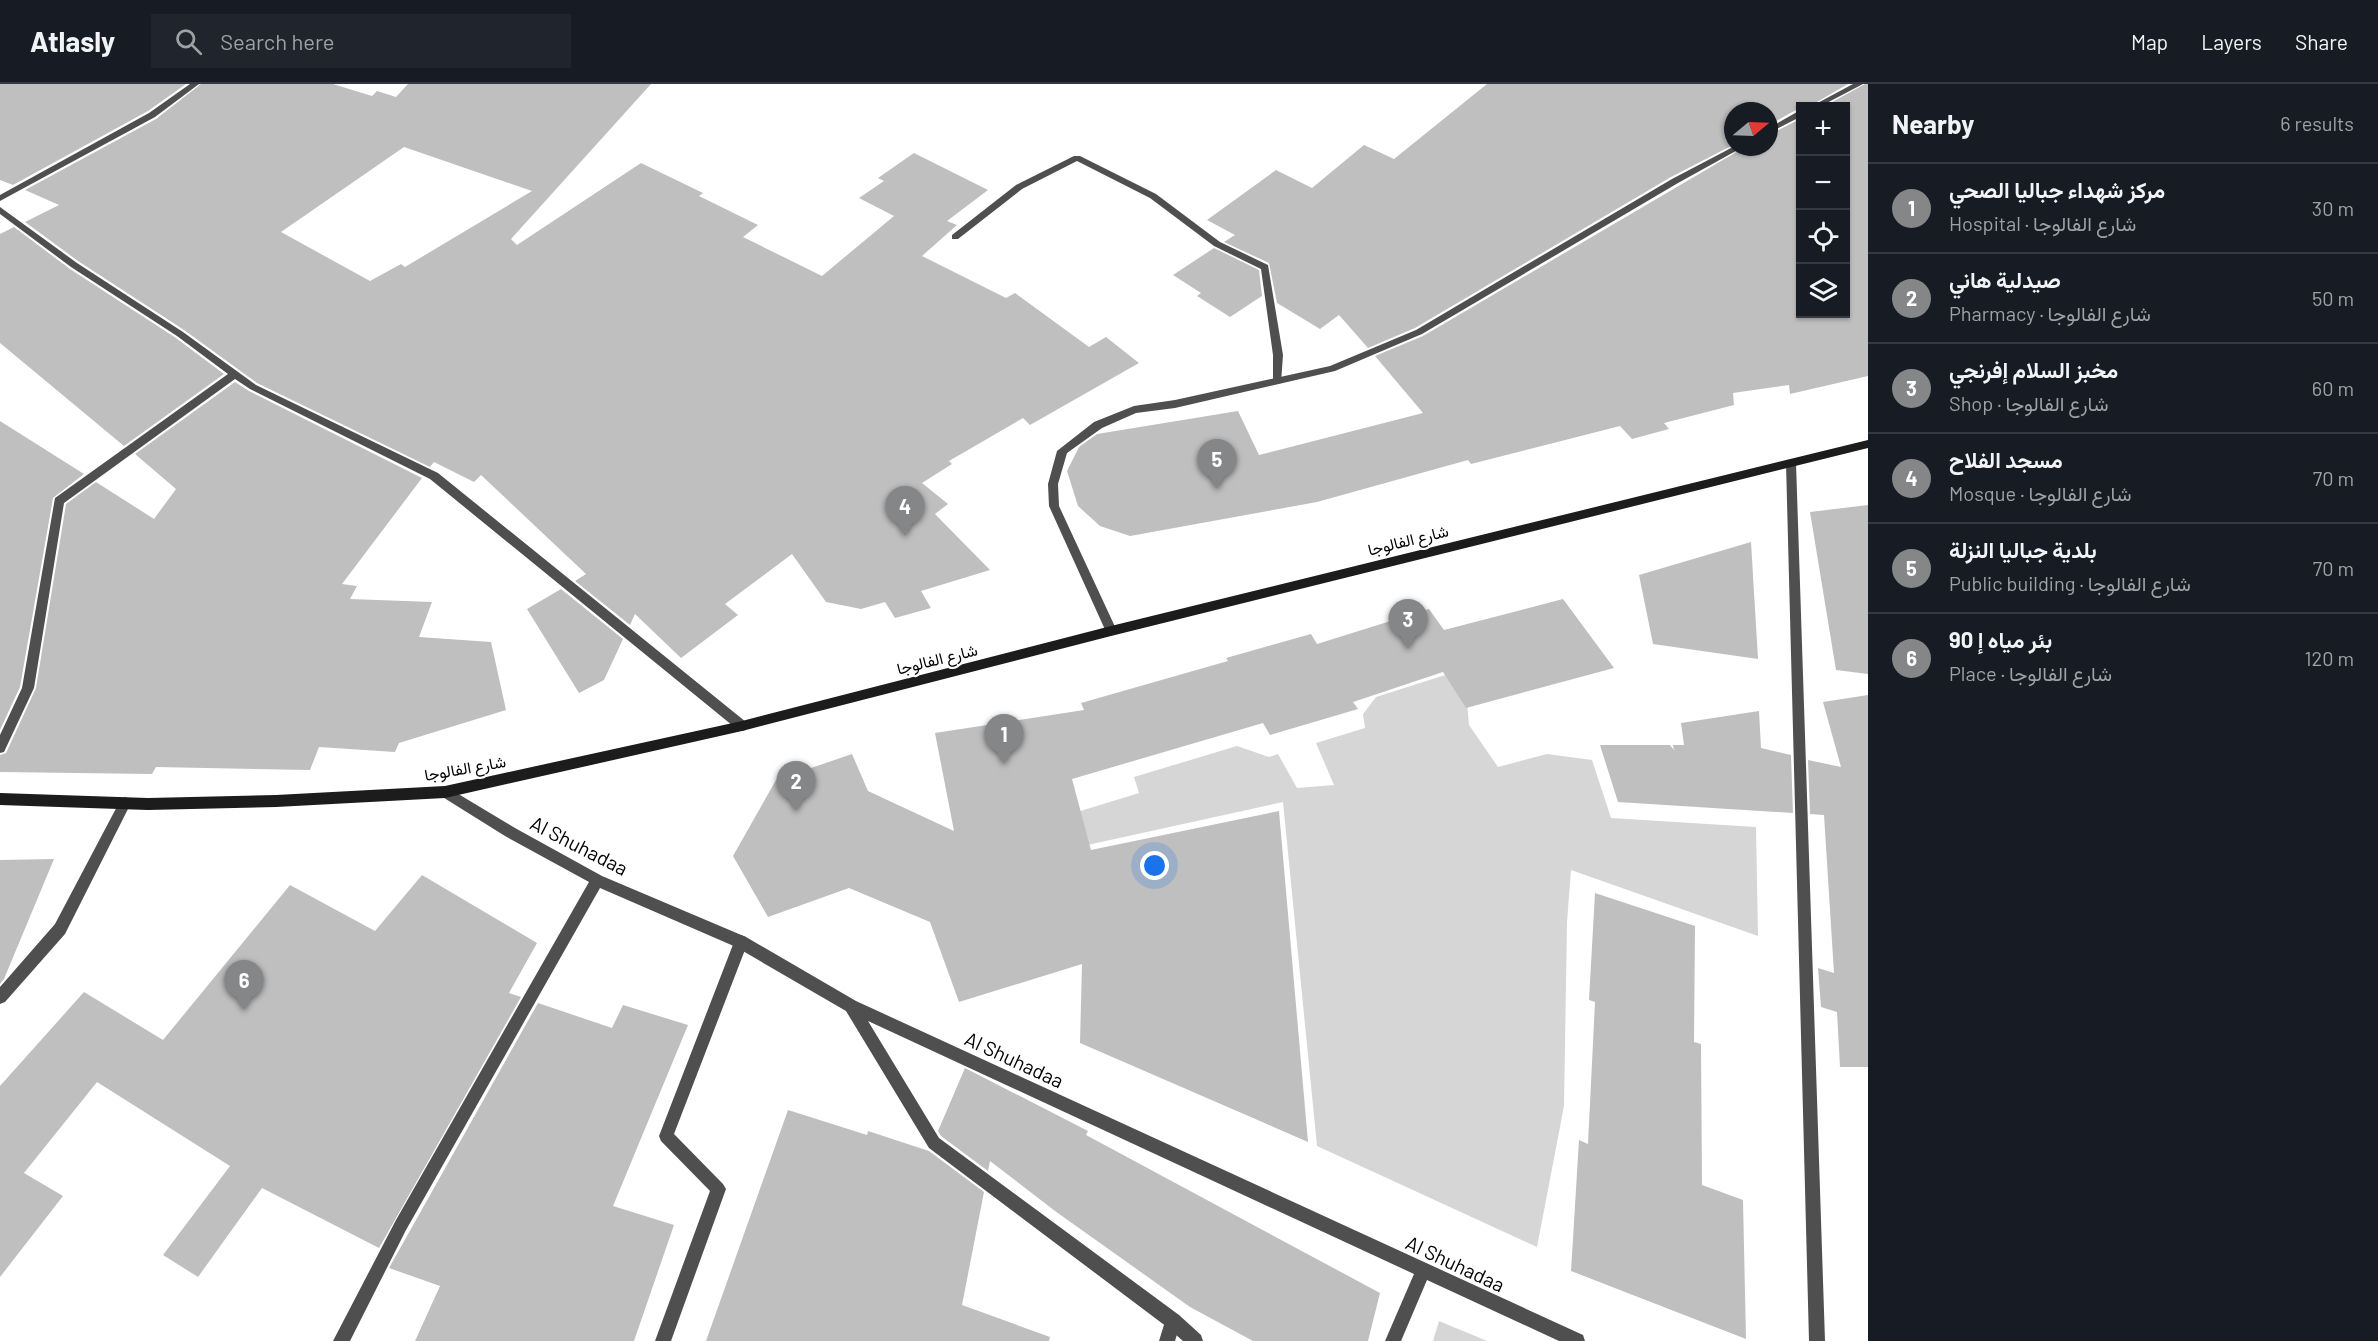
<!DOCTYPE html>
<meta charset="utf-8">
<style>
:root{--surface:#171b24;--page:#20242c;--text:#f1f3f6;--muted:#9ea1a6;--line:#363941;--accent:#858687}
body{margin:0;font-family:Barlow,Vazirmatn,sans-serif;background:var(--page);color:var(--text)}
.controls{position:absolute;right:18px;top:18px;display:grid;overflow:hidden;border-radius:0px;box-shadow:0 2px 4px #0004}
.controls button{width:54px;height:54px;display:grid;place-items:center;padding:0;border:0;border-bottom:2px solid var(--line);background:var(--surface);color:var(--text);font:30px sans-serif}
.compass{position:absolute;left:1724px;top:18px;width:54px;height:54px;border-radius:50%;background:var(--surface);box-shadow:0 2px 4px #0004;rotate:71deg}
.you{position:absolute;left:1155px;top:782px;width:21px;height:21px;margin:-15px;border:4px solid #fff;border-radius:50%;background:#1a73e8;box-shadow:0 0 0 9px #1a73e833}
.badge{display:grid;place-items:center;width:39px;height:39px;border-radius:50%;background:var(--accent);color:#fff;font-size:20px;font-weight:700}
.pin{position:absolute;translate:-50% -50px;filter:drop-shadow(0 2px 3px #0008)}
.pin::after{content:'';position:absolute;top:32px;width:21px;height:18px;background:inherit;clip-path:polygon(0 0,100% 0,50% 100%)}
.list{margin:0;padding:0;list-style:none}
h2{display:flex;justify-content:space-between;align-items:center;height:78px;margin:0;padding:0 24px;font-size:26px}
h2 small{font-size:20px;font-weight:400;color:var(--muted)}
.list li{display:grid;grid-template-columns:39px 1fr auto;gap:18px;align-items:center;box-sizing:border-box;height:90px;padding:0 24px;border-top:2px solid var(--line)}
.list b{display:block;font-size:22px;white-space:nowrap}
.list p{margin:0;font-size:20px;white-space:nowrap;color:var(--muted)}
.list em{font-size:20px;font-style:normal;color:var(--muted)}
.icon{flex:none;width:33px;height:33px;fill:none;stroke:currentColor;stroke-width:2;stroke-linecap:round;stroke-linejoin:round}
.map{position:relative;flex:none;width:1868px;height:1257px;overflow:hidden}
header{display:flex;align-items:center;gap:36px;box-sizing:border-box;height:84px;padding:0 30px;background:var(--surface);border-bottom:2px solid var(--line)}
header strong{font-size:28px}
nav{display:flex;gap:33px;margin-inline-start:auto;font-size:21px}
.search{width:420px;height:54px;background:var(--page);display:flex;align-items:center;gap:15px;box-sizing:border-box;padding:0 21px;border-radius:0px;color:var(--muted);font-size:22px}
main{display:flex}
aside{flex:1;background:var(--surface)}
.map>svg:first-child{display:block}
.green{fill:#d6d6d6}
.building{fill:#bfbfbf;fill-rule:evenodd}
.lines{fill:none;stroke-linecap:round;stroke-linejoin:round}
.service{fill:#4f4f4f;fill-rule:evenodd}
.minor{fill:#4f4f4f;fill-rule:evenodd}
.secondary{fill:#1c1c1c;fill-rule:evenodd}
.labels{text-anchor:middle;stroke-width:4.5;stroke-linejoin:round;paint-order:stroke}
.street-label{font-size:16px;fill:#000;stroke:#fff}
.near-street-label{font-size:20px;fill:#000;stroke:#fff}
</style>
<header>
<strong>Atlasly</strong>
<div class="search"><svg class="icon" aria-label="search" viewBox="0 0 24 24"><circle cx="10" cy="10" r="6"/><path d="M15 15l6 6"/></svg>Search here</div>
<nav><a>Map</a><a>Layers</a><a>Share</a></nav>
</header>
<main>
<div class="map">
<svg width="1868" height="1257" viewBox="0 0 1868 1257">
<rect width="100%" height="100%" fill="#fff"/>
<!-- green -->
<path class="green" d="M1464 585 1469 641 1498 683 1547 670 1592 676 1611 734 1756 743 1758 852 1571 786 1567 838 1564 1022 1537 1163 1317 1062 1283 718 1060 767 1048 737 1139 709 1134 693 1237 662 1269 673 1278 670 1297 704 1334 701 1316 659 1365 644 1363 630 1376 613Z
M1439 1237 1487 1257H1433Z"/>
<!-- building -->
<path class="building" d="M0 0H186L148 27 13 101 0 96Z
M201 0H333L372 12 377 7 396 13 408 0H651L511 155 517 161 641 79 703 109 699 112 758 141 743 153 822 192 894 132 859 114 884 97 878 94 914 69 988 106 947 137 957 141 922 172 1006 214 1015 209 1089 263 1106 253 1139 279 1030 341 1023 334 949 377 952 380 922 399 948 420 935 430 990 486 921 507 931 524 895 534 885 518 861 525 826 518 792 470 725 520 738 531 681 574 635 530 630 541 575 497 586 490 481 391 474 398 434 378 430 383 257 299 184 246 78 177 25 138 59 121 25 106 156 35ZM404 63 532 107 405 183 401 180 370 197 281 148Z
M1487 0H1848L1810 22H1800V26H1796L1769 41V27H1733V61L1671 93 1415 244 1368 264 1339 231 1320 245 1277 219 1269 179 1224 158 1235 151 1207 136 1276 86 1312 104 1364 61 1394 75Z
M1865 0H1868V292L1790 310 1789 301 1733 309 1734 321 1664 339 1669 345 1632 355 1620 342 1471 380 1468 376 1317 418 1130 452 1100 442 1078 422 1067 387 1079 363 1097 350 1238 327 1259 371 1423 329 1375 272 1423 252 1745 63H1769V51L1800 35V230H1845V22H1825Z
M14 143 70 185 176 254 224 290 124 362 0 259V150Z
M1214 164 1259 186 1262 212 1230 233 1197 212 1201 209 1173 191Z
M235 298 249 307 422 394 342 500 357 502 350 515 432 518 419 553 491 558 506 626 399 659 395 668 319 663 310 686 156 683 152 690 0 688V671L6 669 36 604 66 420 96 398 154 435 176 405 135 370Z
M0 337 84 390 53 414 20 603 0 646Z
M1868 421V590L1836 586 1810 428Z
M1751 458 1758 575 1653 560 1639 491Z
M561 505 623 555 604 596 579 609 527 525Z
M1563 515 1614 584 1466 624 1443 588 1353 618 1358 625 1270 651 1263 639 1072 695 1091 766 1279 727 1308 1058 1080 959 1082 880 959 918 930 838 849 804 768 833 733 772 776 696 852 670 868 707 954 747 935 649 1084 626 1081 619 1228 577 1226 574 1311 550 1317 560 1429 525 1444 546Z
M1868 611V983H1840L1837 928 1821 923 1818 884 1834 889 1824 731 1810 730 1808 676 1841 683 1823 618Z
M1759 627 1761 664 1791 671 1793 729 1618 718 1600 661H1670L1674 666 1673 661H1684L1681 639Z
M54 775 4 895 0 900V776Z
M422 791 537 859 509 909 521 913 379 1164 262 1104 198 1193 163 1171 230 1082 97 998 24 1089 63 1112 0 1193V1002L84 908 163 956 290 801 375 847Z
M1595 809 1695 842 1694 958 1701 960 1702 1101 1743 1116 1746 1255 1571 1187 1579 1056 1588 1060 1595 918 1589 916Z
M538 919 612 944 623 921 688 941 613 1122 674 1141 634 1257H415L440 1202 389 1184Z
M965 984 1088 1047 1086 1051 1380 1209 1368 1257H1253L1190 1223 1055 1127 990 1077 988 1087 941 1052 938 1047Z
M788 1026 867 1051 868 1047 929 1067 984 1108 962 1221 1050 1253 1049 1257H706Z"/>
<g class="lines">
<!-- service -->
<path class="service" d="M190 0H199L155 33 0 117V111L149 29Z
M1074 72H1080L1156 110 1220 158 1268 181 1283 271 1281 299 1278 300 1273 297V271L1261 185 1214 162 1150 114 1077 77 1022 105 958 155H952V151L1016 101Z
M741 851 746 853 748 858 674 1050 723 1100 726 1105 671 1257H655L710 1107 661 1057 659 1052 734 858 736 853Z
M1173 1229 1179 1231 1181 1237 1175 1257H1159L1167 1231Z"/>
<!-- minor -->
<path class="minor" d="M1853 0H1863L1821 22H1812Z
M1797 28H1800V33L1769 49V44Z
M1733 63H1743L1678 99 1422 250 1335 287 1175 324 1136 329 1102 344 1067 369 1058 400 1059 422 1117 547 1115 550H1107L1049 422 1048 400 1057 367 1094 338 1134 322 1175 316 1330 282 1416 246 1672 95Z
M0 123 77 179 183 248 256 301 438 389 746 638 748 642 746 646 742 647 738 646 430 395 250 305 235 295 64 419 34 604 4 668 0 669V651L22 604 55 414 228 290 177 252 71 183 0 130Z
M1791 375 1796 379 1825 1257H1809L1786 379Z
M445 702 515 744 602 792 746 853 856 917 1583 1251 1585 1257H1559L1427 1196 1401 1257H1385L1414 1190 868 937 939 1054 1179 1231 1201 1251 1203 1257H1183L1167 1243 929 1064 846 927 736 863 600 804 406 1146 350 1257H333L396 1136 589 798 505 752 441 712 439 708 441 704Z
M125 713 129 715 131 719 65 850 5 918 0 920V903L55 840 121 715Z"/>
<!-- secondary -->
<path class="secondary" d="M1868 356V364L1111 552 742 647 445 714 276 723 148 726 0 721V709L148 714 276 711 445 702 742 637 1111 542Z"/>
</g>
<g class="labels">
<!-- street labels -->
<g class="street-label">
<text transform="translate(1408 456) rotate(-14)" y="6">شارع الفالوجا</text>
<text transform="translate(937 575) rotate(-14)" y="6">شارع الفالوجا</text>
<text transform="translate(465 684) rotate(-10)" y="6">شارع الفالوجا</text>
</g>
<!-- near-street labels -->
<g class="near-street-label">
<text transform="translate(579 762) rotate(27)" y="7">Al Shuhadaa</text>
<text transform="translate(1014 976) rotate(25)" y="7">Al Shuhadaa</text>
<text transform="translate(1455 1180) rotate(25)" y="7">Al Shuhadaa</text>
</g>
</g>
</svg>
<div class="controls">
<button>+</button>
<button>−</button>
<button><svg class="icon" aria-label="locate" viewBox="0 0 24 24"><circle cx="12" cy="12" r="6"/><path d="M12 2v4M12 18v4M2 12h4M18 12h4"/></svg></button>
<button><svg class="icon" aria-label="layers" viewBox="0 0 24 24"><path d="M12 4l9 5-9 5-9-5zM3 14l9 5 9-5"/></svg></button>
</div>
<svg class="compass" viewBox="-18 -18 36 36"><path d="M0-13l5 13h-10z" fill="#e53935"/><path d="M0 13l5-13h-10z" fill="#9ea1a6"/></svg>
<div class="you"></div>
<div class="pin badge" style="left:1004px;top:680px">1</div>
<div class="pin badge" style="left:796px;top:727px">2</div>
<div class="pin badge" style="left:1408px;top:565px">3</div>
<div class="pin badge" style="left:905px;top:452px">4</div>
<div class="pin badge" style="left:1217px;top:405px">5</div>
<div class="pin badge" style="left:244px;top:926px">6</div>
</div>
<aside>
<h2>Nearby<small>6 results</small></h2>
<ul class="list">
<li><span class="badge">1</span><div><b>مركز شهداء جباليا الصحي</b><p>Hospital · شارع الفالوجا</p></div><em>30 m</em></li>
<li><span class="badge">2</span><div><b>صيدلية هاني</b><p>Pharmacy · شارع الفالوجا</p></div><em>50 m</em></li>
<li><span class="badge">3</span><div><b>مخبز السلام إفرنجي</b><p>Shop · شارع الفالوجا</p></div><em>60 m</em></li>
<li><span class="badge">4</span><div><b>مسجد الفلاح</b><p>Mosque · شارع الفالوجا</p></div><em>70 m</em></li>
<li><span class="badge">5</span><div><b>بلدية جباليا النزلة</b><p>Public building · شارع الفالوجا</p></div><em>70 m</em></li>
<li><span class="badge">6</span><div><b>بئر مياه إ 90</b><p>Place · شارع الفالوجا</p></div><em>120 m</em></li>
</ul>
</aside>
</main>
